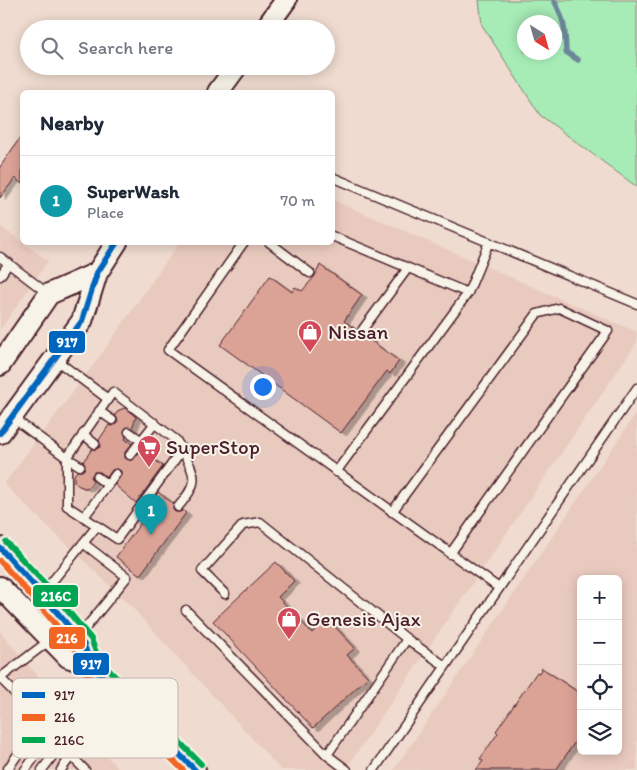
<!DOCTYPE html>
<meta charset="utf-8">
<style>
:root{--surface:#fff;--page:#f2f2f3;--text:#1f2937;--muted:#747a83;--line:#e0e1e3;--accent:#0f766e}
body{margin:0;font-family:Itim,sans-serif;background:var(--page);color:var(--text)}
.controls{position:absolute;right:15px;bottom:15px;display:grid;overflow:hidden;border-radius:8px;box-shadow:0 2px 12px #0003}
.controls button{width:45px;height:45px;display:grid;place-items:center;padding:0;border:0;border-bottom:1px solid var(--line);background:var(--surface);color:var(--text);font:25px sans-serif}
.compass{position:absolute;left:517px;top:15px;width:45px;height:45px;border-radius:50%;background:var(--surface);box-shadow:0 2px 12px #0003;rotate:143deg}
.you{position:absolute;left:262px;top:386px;width:18px;height:18px;margin:-12px;border:4px solid #fff;border-radius:50%;background:#1a73e8;box-shadow:0 0 0 8px #1a73e833}
.badge{display:grid;place-items:center;width:32px;height:32px;border-radius:50%;background:var(--accent);color:#fff;font-size:16px;font-weight:700}
.pin{position:absolute;translate:-50% -41px;filter:drop-shadow(0 1px 2px #0008)}
.pin::after{content:'';position:absolute;top:26px;width:18px;height:15px;background:inherit;clip-path:polygon(0 0,100% 0,50% 100%)}
.list{margin:0;padding:0;list-style:none}
h2{display:flex;justify-content:space-between;align-items:center;height:65px;margin:0;padding:0 20px;font-size:21px}
h2 small{font-size:16px;font-weight:400;color:var(--muted)}
.list li{display:grid;grid-template-columns:32px 1fr auto;gap:15px;align-items:center;box-sizing:border-box;height:90px;padding:0 20px;border-top:1px solid var(--line)}
.list b{display:block;font-size:19px;white-space:nowrap}
.list p{margin:0;font-size:16px;white-space:nowrap;color:var(--muted)}
.list em{font-size:16px;font-style:normal;color:var(--muted)}
.icon{flex:none;width:28px;height:28px;fill:none;stroke:currentColor;stroke-width:2;stroke-linecap:round;stroke-linejoin:round}
.map{position:relative;flex:none;width:637px;height:770px;overflow:hidden}
.search{position:absolute;background:var(--surface);box-shadow:0 2px 12px #0003;left:20px;top:20px;width:315px;height:55px;display:flex;align-items:center;gap:12px;box-sizing:border-box;padding:0 18px;border-radius:28px;color:var(--muted);font-size:19px}
.panel{position:absolute;background:var(--surface);box-shadow:0 2px 12px #0003;left:20px;top:90px;width:315px;height:155px;border-radius:8px}
.map>svg:first-child{display:block}
.built{fill:#e9cabe;fill-rule:evenodd}
.green{fill:#a7ecb7;stroke:#788671;fill-rule:evenodd}
.lines{fill:none;stroke-linecap:round;stroke-linejoin:round}
.stream{stroke:#6c879a;stroke-width:5.5}
.building{fill:#dba296;stroke:#4a1f2b;filter:url(#shadow)}
.service-casing{stroke:#4a1f2b;stroke-width:11}
.secondary-casing{stroke:#4a1f2b;stroke-width:24}
.service{stroke:#f7f3e8;stroke-width:8}
.secondary{stroke:#f7f3e8;stroke-width:20}
.bus-1-casing{stroke:#f7f3e8;stroke-width:10}
.bus-2-casing{stroke:#f7f3e8;stroke-width:10}
.bus-3-casing{stroke:#f7f3e8;stroke-width:10}
.bus-1{stroke:#0065bd;stroke-width:6}
.bus-2{stroke:#f26522;stroke-width:6}
.bus-3{stroke:#00a651;stroke-width:6}
.labels{text-anchor:middle;stroke-width:4;stroke-linejoin:round;paint-order:stroke}
.poi-label{font-size:21px;fill:#4a1f2b;stroke:#f7f3e8;text-anchor:start}
.key{fill:#f7f3e8;stroke:#c3b3af;stroke-width:1}
.key-label{font-size:14px;fill:#4a1f2b}
.line-badge{stroke:#f7f3e8;stroke-width:2}
.badge-label{font-size:14px;text-anchor:middle;font-weight:bold;fill:#fff}
</style>
<div class="map">
<svg width="637" height="770" viewBox="0 0 637 770">
<defs>
<filter id="shadow"><feDropShadow dx="5.5" dy="3" stdDeviation="0" flood-color="#0004"/></filter>
</defs>
<rect width="100%" height="100%" fill="#efdbcf"/>
<filter id="ink" filterUnits="userSpaceOnUse"><feTurbulence type="fractalNoise" baseFrequency=".02" numOctaves="2"/><feDisplacementMap in="SourceGraphic" scale="10" xChannelSelector="R" yChannelSelector="G"/><feConvolveMatrix kernelMatrix="1 2 1 2 8 2 1 2 1" color-interpolation-filters="sRGB"/></filter>
<g filter="url(#ink)">
<!-- built -->
<path class="built" d="M333 200 637 332V342L345 770H281L130 605 4 484 100 356 179 243 332 242Z
M0 226 48 261 0 330Z
M637 412V770H394ZM581 579H618V751H581Z
M0 632 119 770H0Z"/>
<!-- green -->
<path class="green" d="M479 0H637V187L540 115 482 25ZM524 22H554V52H524Z"/>
<g class="lines">
<!-- stream -->
<path class="stream" d="M554 0C565 21 565 29 566 52L578 60"/>
</g>
<!-- building -->
<path class="building" d="M22 135V184L15 178 0 198V167Z
M320 265 362 295 344 321 399 361 390 374 387 371 341 433 220 345 270 276 292 292 295 287 302 291 315 276Z
M125 408 136 417 132 428 127 427 124 431 126 437 125 439 132 444 125 452V458L129 460H133L141 450 163 466 136 503 115 485 121 475V471L117 469 112 470 107 477 100 472H94L91 477 93 481 89 487 85 488 79 486 74 482V475L77 471H82L85 468 83 462 92 449H96L100 447V443L99 440 109 425 112 426 116 424 118 420 115 415 119 410Z
M158 492 174 504 173 509 175 512H180L183 510 186 513 140 575 116 557 148 513 145 510Z
M276 562 294 581 278 597 312 633 327 618 355 648 347 655 368 677 313 728 213 621Z
M542 668 581 694V733L556 770H476L483 761 480 759 498 733 496 731 537 672 539 673Z"/>
<g class="lines">
<!-- service casing -->
<g class="service-casing">
<path id="service" d="M332 177 637 304
M332 236 468 293
M244 242 168 350 499 588
M269 242 310 273
M0 257 47 293
M0 276 9 263
M363 329 408 268
M99 411 112 420
M13 418 67 458 108 399 56 360
M129 432 142 441
M83 434 95 444
M130 455 155 423
M67 458V506L117 539 182 450 176 440 113 392 108 399
M67 458 80 466
M336 472 468 293 489 242
M97 477 108 485
M178 507C199 482 197 478 182 450
M392 512 537 314 559 308 608 331 450 554
M84 517 116 474
M42 594 97 526
M225 594 202 571 243 525 260 522 407 639
M186 610 327 755
M79 636 127 577 83 543
M0 678C30 707 55 740 85 770
M0 678 50 640
M7 770 40 722
M25 770 51 735
M42 770 61 745
M61 770 71 756
M347 770 327 755 407 639 445 666
M374 770 637 388"/>
</g>
<!-- secondary casing -->
<g class="secondary-casing">
<path id="secondary" d="M265 29 286 0
M218 92 237 66
M0 365 49 294 97 273
M0 433 82 321 97 273 117 242
M0 548 42 594 84 645 91 665 100 675 195 770
M0 587 68 657 91 665"/>
</g>
<!-- service -->
<use href="#service" class="service"/>
<!-- secondary -->
<use href="#secondary" class="secondary"/>
<!-- bus-1 casing -->
<g class="bus-1-casing">
<path id="bus-1" d="M0 433 82 321 97 273 117 242
M0 548 42 594 84 645 91 665 195 770"/>
</g>
<!-- bus-2 casing -->
<g class="bus-2-casing">
<path id="bus-2" d="M0 561 35 600 76 649 84 671 183 770"/>
</g>
<!-- bus-3 casing -->
<g class="bus-3-casing">
<path id="bus-3" d="M6 542 49 588 91 639 99 660 201 764"/>
</g>
<!-- bus-1 -->
<use href="#bus-1" class="bus-1"/>
<!-- bus-2 -->
<use href="#bus-2" class="bus-2"/>
<!-- bus-3 -->
<use href="#bus-3" class="bus-3"/>
</g>
</g>
<!-- icons -->
<defs>
<g id="shop-pin" transform="scale(1.25)"><path d="M0 17L-7.5 6A9.5 9.5 0 1 1 7.5 6Z" fill="#d1495b" stroke="#f7f3e8"/><path d="M-5-2.5h2.3a2.7 3.5 0 0 1 5.4 0H5L5.5 6h-11ZM-1.5-2.5h3a1.5 2.3 0 0 0-3 0Z" fill="#fff"/></g>
<g id="supermarket-pin" transform="scale(1.25)"><path d="M0 17L-7.5 6A9.5 9.5 0 1 1 7.5 6Z" fill="#d1495b" stroke="#f7f3e8"/><path d="M-6-5.5h2.5l.6 2H6L4.5 2H-2.5L-4.4-4H-6ZM-1.5 3.2a1.3 1.3 0 1 0 .1 0ZM3 3.2a1.3 1.3 0 1 0 .1 0Z" fill="#fff"/></g>
</defs>
<g fill-rule="evenodd">
<use href="#shop-pin" x="310" y="332"/>
<use href="#supermarket-pin" x="149" y="447"/>
<use href="#shop-pin" x="289" y="619"/>
</g>
<g class="labels">
<!-- poi labels -->
<g class="poi-label">
<text x="328" y="339">Nissan</text>
<text x="166" y="454">SuperStop</text>
<text x="306" y="626">Genesis Ajax</text>
</g>
</g>
<!-- legend -->
<rect x="12" y="678" width="166" height="80" rx="8" class="key"/>
<rect x="22" y="692" width="23" height="6" fill="#0065bd"/>
<rect x="22" y="714" width="23" height="7" fill="#f26522"/>
<rect x="22" y="737" width="23" height="6" fill="#00a651"/>
<g class="key-label">
<text x="54" y="700">917</text>
<text x="54" y="722">216</text>
<text x="54" y="745">216C</text>
</g>
<g class="line-badge">
<rect x="48" y="330" width="38" height="24" rx="5" fill="#0065bd"/>
<rect x="32" y="584" width="47" height="24" rx="5" fill="#00a651"/>
<rect x="48" y="626" width="38" height="24" rx="5" fill="#f26522"/>
<rect x="72" y="652" width="38" height="24" rx="5" fill="#0065bd"/>
</g>
<g class="badge-label">
<text x="67" y="347">917</text>
<text x="56" y="601">216C</text>
<text x="67" y="643">216</text>
<text x="91" y="669">917</text>
</g>
</svg>
<div class="controls">
<button>+</button>
<button>−</button>
<button><svg class="icon" aria-label="locate" viewBox="0 0 24 24"><circle cx="12" cy="12" r="6"/><path d="M12 2v4M12 18v4M2 12h4M18 12h4"/></svg></button>
<button><svg class="icon" aria-label="layers" viewBox="0 0 24 24"><path d="M12 4l9 5-9 5-9-5zM3 14l9 5 9-5"/></svg></button>
</div>
<svg class="compass" viewBox="-18 -18 36 36"><path d="M0-13l5 13h-10z" fill="#e53935"/><path d="M0 13l5-13h-10z" fill="#747a83"/></svg>
<div class="you"></div>
<div class="pin badge" style="left:151px;top:535px;background:#0f9aa8">1</div>
<div class="search"><svg class="icon" aria-label="search" viewBox="0 0 24 24"><circle cx="10" cy="10" r="6"/><path d="M15 15l6 6"/></svg>Search here</div>
<section class="panel">
<h2>Nearby<small></small></h2>
<ul class="list">
<li><span class="badge" style="background:#0f9aa8">1</span><div><b>SuperWash</b><p>Place</p></div><em>70 m</em></li>
</ul>
</section>
</div>
